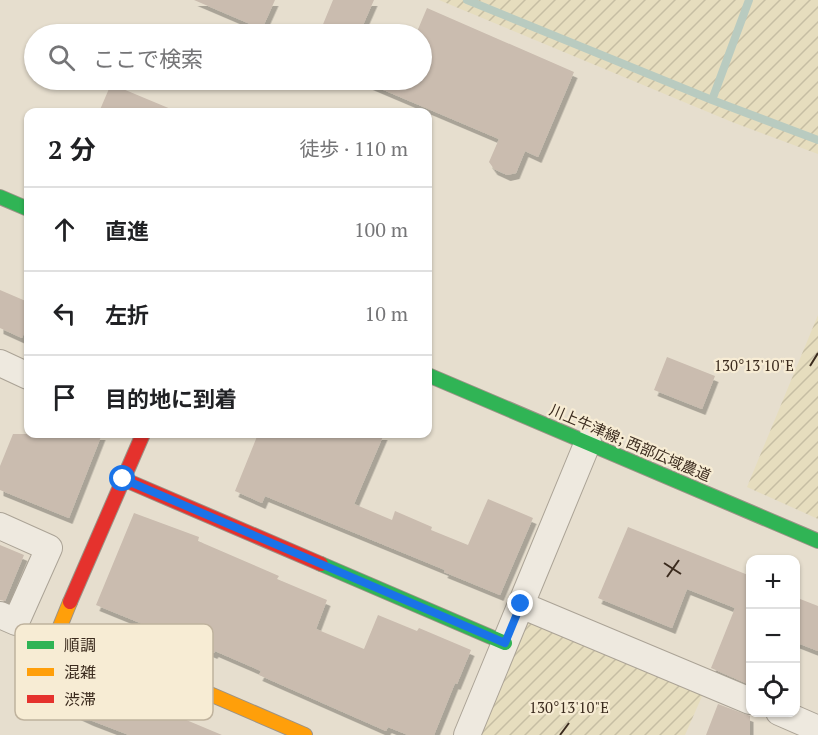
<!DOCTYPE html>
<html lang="ja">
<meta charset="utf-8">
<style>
:root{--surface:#fff;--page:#f2f2f2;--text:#202124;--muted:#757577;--line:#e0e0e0}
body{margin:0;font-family:"PT Serif","Noto Sans JP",serif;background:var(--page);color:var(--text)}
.controls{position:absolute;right:18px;bottom:18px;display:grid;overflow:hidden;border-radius:12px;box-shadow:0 2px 4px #0004}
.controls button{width:54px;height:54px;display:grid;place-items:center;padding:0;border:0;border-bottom:2px solid var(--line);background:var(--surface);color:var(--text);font:30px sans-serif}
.stop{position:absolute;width:18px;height:18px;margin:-14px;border:4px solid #1a73e8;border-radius:50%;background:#fff}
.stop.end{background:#1a73e8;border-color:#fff;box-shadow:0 2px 6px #0008}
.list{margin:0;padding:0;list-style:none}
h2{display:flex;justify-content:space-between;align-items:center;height:78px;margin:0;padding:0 24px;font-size:26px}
h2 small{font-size:20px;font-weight:400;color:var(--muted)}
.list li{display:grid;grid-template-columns:39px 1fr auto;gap:18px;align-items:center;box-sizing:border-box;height:84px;padding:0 24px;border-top:2px solid var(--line)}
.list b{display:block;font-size:22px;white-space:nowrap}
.list em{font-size:20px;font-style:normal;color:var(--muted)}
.icon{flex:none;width:33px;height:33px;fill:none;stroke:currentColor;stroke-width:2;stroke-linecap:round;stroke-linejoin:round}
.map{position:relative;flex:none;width:818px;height:735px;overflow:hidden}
.search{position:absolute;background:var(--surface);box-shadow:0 2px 4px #0004;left:24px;top:24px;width:408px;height:66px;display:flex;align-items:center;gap:15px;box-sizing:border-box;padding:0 21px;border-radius:33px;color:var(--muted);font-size:22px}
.panel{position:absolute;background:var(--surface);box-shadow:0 2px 4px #0004;left:24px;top:108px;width:408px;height:330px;border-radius:12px}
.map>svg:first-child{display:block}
.farmland{fill:url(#farmland-furrows)}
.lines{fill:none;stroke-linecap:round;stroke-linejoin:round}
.stream{stroke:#b9cbc0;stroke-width:8}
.building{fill:#cabcaf;filter:url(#shadow)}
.street-casing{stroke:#aba396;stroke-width:28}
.fast-casing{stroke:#9b9286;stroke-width:16}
.slow-casing{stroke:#9b9286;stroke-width:16}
.jam-casing{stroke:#9b9286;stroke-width:16}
.street{stroke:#eee9df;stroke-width:26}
.fast{stroke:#30b455;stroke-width:14}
.slow{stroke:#ff9f0a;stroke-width:14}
.jam{stroke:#e5322d;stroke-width:14}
.route{stroke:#1a73e8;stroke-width:8}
.ticks{fill:none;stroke:#3b2b1e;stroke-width:2}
.labels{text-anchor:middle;stroke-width:4.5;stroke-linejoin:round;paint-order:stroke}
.street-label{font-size:15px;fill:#3b2b1e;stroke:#f7ecd4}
.key{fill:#f7ecd4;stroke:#bfb29d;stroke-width:1.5}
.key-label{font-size:16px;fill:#3b2b1e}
.ticks-label{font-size:15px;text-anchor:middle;fill:#3b2b1e;stroke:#f7ecd4;stroke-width:4.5;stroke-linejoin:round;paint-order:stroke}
</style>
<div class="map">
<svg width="818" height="735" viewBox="0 0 818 735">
<defs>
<pattern id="farmland-furrows" width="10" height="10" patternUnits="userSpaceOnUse" patternTransform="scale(1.5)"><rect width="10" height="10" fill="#e6ddbe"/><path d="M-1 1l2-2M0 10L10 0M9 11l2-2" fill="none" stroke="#c6bea3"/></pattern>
<filter id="shadow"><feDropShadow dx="3.5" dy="6" stdDeviation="0" flood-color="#0004"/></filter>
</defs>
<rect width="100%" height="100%" fill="#e6dece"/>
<!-- farmland -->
<path class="farmland" d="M439 0H818V154L732 122Z
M818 315V519L747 487Z
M526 618 703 694 685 735H479Z"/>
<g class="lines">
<!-- stream -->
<path class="stream" d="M467 0 712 100 818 140
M712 100 749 0"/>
</g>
<!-- building -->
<path class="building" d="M194 0H275L262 29Z
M333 0H374L359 34H319Z
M427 8 574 72 538 157 525 151 516 173 507 175 494 169 489 162 499 139 360 80H422V34H416Z
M111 84 178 112H99Z
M0 290 28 302V323L22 338 0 328Z
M667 357 715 376 702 409 654 390Z
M13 434H102L69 518 0 490V466Z
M258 434H384L354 504 392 520 395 511 432 527 431 530 468 545 488 499 533 518 500 595 444 572 445 570 265 496 262 503 235 491Z
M134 513 199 537 198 541 279 576 277 579 327 600 316 629 364 649 378 615 417 631 419 628 471 650 457 684 455 683 434 735H408L388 727 386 731 259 675 261 671 215 651 214 653 96 605Z
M628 527 748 575 750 571V685L711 668 735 608 687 589 672 628 598 598Z
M0 545 24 555 5 601 0 600Z
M795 597 818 606V651L795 642Z
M78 678 141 701 222 735H129L90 720 66 709Z
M718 704 750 716V735H706Z"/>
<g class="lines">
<!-- street casing -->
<g class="street-casing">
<path id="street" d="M0 363 28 376
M0 526 49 548 16 622 0 615
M521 605 750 701
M779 712 818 729
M467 735 588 442"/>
</g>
<!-- fast casing -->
<g class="fast-casing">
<path id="fast" d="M0 197 28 209
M428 375 818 541
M321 564 505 643"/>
</g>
<!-- slow casing -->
<g class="slow-casing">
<path id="slow" d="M70 602 59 629 305 735"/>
</g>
<!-- jam casing -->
<g class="jam-casing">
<path id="jam" d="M123 479 321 564
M70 602 143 434"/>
</g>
<!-- street -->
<use href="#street" class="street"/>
<!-- fast -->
<use href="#fast" class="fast"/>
<!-- slow -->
<use href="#slow" class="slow"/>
<!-- jam -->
<use href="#jam" class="jam"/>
</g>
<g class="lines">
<!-- route -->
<path class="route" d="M123 479 505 643 521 604"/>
</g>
<!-- ticks -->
<path class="ticks" d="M810 366 818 353M664 563 681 574M667 577 679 560M560 735 569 723"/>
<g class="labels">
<!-- street labels -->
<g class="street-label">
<text transform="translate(630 443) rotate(23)" y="5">川上牛津線; 西部広域農道</text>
</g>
</g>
<!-- legend -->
<rect x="15" y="624" width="198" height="96" rx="9" class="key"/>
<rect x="27" y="641" width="27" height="8" fill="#30b455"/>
<rect x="27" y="668" width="27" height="8" fill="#ff9f0a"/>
<rect x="27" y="695" width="27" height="8" fill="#e5322d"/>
<g class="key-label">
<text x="64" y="651">順調</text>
<text x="64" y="678">混雑</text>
<text x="64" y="705">渋滞</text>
</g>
<g class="ticks-label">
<text x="754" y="371">130°13'10"E</text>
<text x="569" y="713">130°13'10"E</text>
</g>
</svg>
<div class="controls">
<button>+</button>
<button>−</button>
<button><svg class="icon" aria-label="locate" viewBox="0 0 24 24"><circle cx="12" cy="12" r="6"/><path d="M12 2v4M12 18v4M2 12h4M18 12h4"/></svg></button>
</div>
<div class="stop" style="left:123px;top:479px"></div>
<div class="stop end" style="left:521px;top:604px"></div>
<div class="search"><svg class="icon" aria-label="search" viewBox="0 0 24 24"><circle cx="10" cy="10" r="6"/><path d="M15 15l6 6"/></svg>ここで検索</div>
<section class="panel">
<h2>2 分<small>徒歩 · 110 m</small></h2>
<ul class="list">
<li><svg class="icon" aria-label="ahead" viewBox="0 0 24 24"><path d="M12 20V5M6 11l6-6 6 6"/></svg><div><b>直進</b></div><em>100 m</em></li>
<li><svg class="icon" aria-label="left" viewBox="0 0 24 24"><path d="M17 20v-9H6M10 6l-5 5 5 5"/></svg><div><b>左折</b></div><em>10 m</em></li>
<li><svg class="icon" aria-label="arrive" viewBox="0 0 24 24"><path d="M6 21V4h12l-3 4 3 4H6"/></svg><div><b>目的地に到着</b></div></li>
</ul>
</section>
</div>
